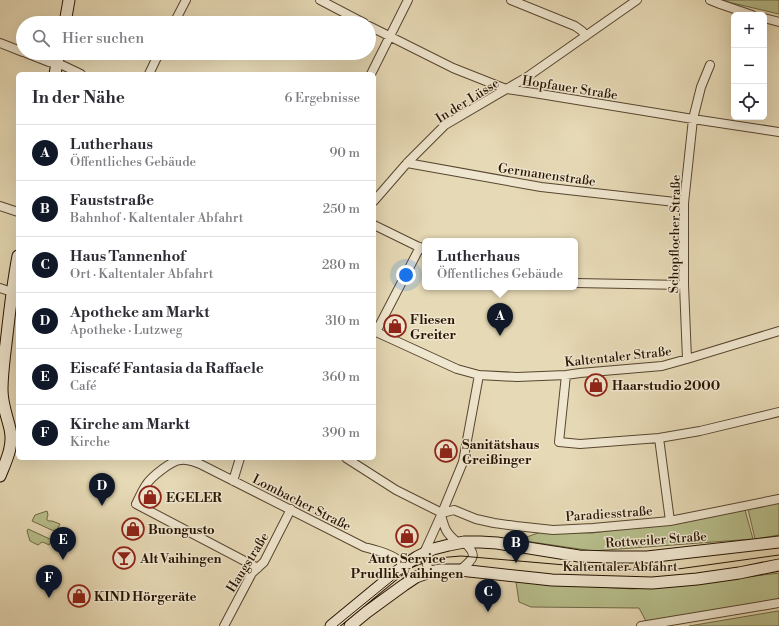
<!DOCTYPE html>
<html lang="de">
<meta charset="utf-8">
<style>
:root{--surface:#fff;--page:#f2f2f3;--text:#2b2b33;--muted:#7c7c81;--line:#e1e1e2;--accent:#111827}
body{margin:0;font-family:"Libre Bodoni",serif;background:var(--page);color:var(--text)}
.controls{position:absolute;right:12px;top:12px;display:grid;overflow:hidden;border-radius:6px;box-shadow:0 4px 16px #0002}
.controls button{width:36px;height:36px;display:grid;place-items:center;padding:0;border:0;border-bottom:1px solid var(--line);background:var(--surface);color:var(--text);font:20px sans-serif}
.you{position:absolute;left:406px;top:275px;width:14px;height:14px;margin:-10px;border:3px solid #fff;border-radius:50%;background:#1a73e8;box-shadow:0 0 0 6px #1a73e833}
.badge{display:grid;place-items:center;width:26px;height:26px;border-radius:50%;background:var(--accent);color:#fff;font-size:13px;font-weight:700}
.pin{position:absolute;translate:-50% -33px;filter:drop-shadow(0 1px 2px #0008)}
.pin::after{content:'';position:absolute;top:21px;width:14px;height:12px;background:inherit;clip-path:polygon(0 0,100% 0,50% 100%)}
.popup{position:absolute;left:422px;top:238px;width:156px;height:52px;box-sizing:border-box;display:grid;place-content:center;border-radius:6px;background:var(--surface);filter:drop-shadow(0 1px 3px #0005);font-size:13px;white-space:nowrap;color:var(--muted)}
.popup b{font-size:15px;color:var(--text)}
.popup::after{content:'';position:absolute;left:50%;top:100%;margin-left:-8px;border:8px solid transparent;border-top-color:var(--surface)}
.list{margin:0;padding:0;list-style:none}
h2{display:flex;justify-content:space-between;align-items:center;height:52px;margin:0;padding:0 16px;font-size:17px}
h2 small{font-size:13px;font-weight:400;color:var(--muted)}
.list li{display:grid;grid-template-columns:26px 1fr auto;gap:12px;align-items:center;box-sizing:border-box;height:56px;padding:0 16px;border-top:1px solid var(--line)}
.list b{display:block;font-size:15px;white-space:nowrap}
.list p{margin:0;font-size:13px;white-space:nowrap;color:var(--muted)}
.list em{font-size:13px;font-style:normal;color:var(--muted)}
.icon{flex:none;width:22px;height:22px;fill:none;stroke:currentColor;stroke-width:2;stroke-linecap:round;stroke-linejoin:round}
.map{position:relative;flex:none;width:779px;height:626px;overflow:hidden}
.search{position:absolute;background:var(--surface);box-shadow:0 4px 16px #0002;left:16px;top:16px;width:360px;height:44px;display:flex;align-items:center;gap:10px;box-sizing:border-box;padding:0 14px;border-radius:22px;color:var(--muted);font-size:15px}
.panel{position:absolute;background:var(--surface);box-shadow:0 4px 16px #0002;left:16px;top:72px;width:360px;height:388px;border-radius:6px}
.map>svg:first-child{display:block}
.green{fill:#b7bf8c;stroke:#6f6a47}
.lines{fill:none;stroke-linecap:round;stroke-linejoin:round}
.street-casing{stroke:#57452f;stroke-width:10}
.secondary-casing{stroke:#271402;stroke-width:13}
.street{stroke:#efe6cf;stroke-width:8}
.secondary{stroke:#efe6cf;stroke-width:11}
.tram{stroke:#271402;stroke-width:1}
.labels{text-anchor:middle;stroke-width:3;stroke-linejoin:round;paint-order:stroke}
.street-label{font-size:13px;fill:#271402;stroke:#efe6cf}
.poi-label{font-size:13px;font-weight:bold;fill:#271402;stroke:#efe6cf;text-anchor:start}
</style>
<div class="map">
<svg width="779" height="626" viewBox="0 0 779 626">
<rect width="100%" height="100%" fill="#e6d9b5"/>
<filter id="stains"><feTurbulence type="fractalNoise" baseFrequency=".005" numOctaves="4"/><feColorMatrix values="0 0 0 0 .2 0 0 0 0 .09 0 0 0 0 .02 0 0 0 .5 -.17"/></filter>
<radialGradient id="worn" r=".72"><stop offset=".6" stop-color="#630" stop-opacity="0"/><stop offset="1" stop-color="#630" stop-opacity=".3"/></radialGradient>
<!-- green -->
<path class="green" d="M724 0H779V14L728 2Z
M779 502V535L755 539 748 509Z
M745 510 753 539 593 551 518 540 541 532 592 533 691 520Z
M47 511 48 515 47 518V520L49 521H52L60 524 56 532 32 521 35 515Z
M28 529 52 540 49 545 45 543 42 542 38 545 30 541 27 531Z
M779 573V600L647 623 639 608 531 607 519 602 516 582 632 589 674 586Z
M778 611H779V626H689Z"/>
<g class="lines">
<!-- street casing -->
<g class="street-casing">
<path id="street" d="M320 0 364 23
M511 0 575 26 582 31 586 36
M710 0 720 4 752 15
M764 18 779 22
M174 23 186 0
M369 26 453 68 506 89 534 93 693 119 779 132
M0 43 23 52
M26 53 49 62 62 65 81 74
M149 74 159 53
M371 74 408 0
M407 163 541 187 684 203
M374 201 407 163 445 125 527 77 637 0
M0 206 18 212
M374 225 425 250
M575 283 684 285
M0 288 12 292
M374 331 457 369 479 375 517 377 566 375 580 373 662 366 687 359 779 331
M376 332 420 247
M687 359 684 285V203L693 119 701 87 710 65
M566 375 559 442 580 444 659 438 700 431 779 412
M659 438 670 521
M346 458 396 490 442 513
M233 481 240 458
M442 513 454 510 476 519 494 523 516 526 553 530 593 528 670 521 779 499
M441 515C445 530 446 533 458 543
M258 568 136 504C139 498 142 491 146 485 151 477 172 460 181 460 188 459 194 462 200 464L364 547C379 551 393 554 405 565
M460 570C473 559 479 556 464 542
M430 572 426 562 424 553 442 513 463 462 479 375
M224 626 252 573 264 562 291 509
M641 626 779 603"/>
</g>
<!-- secondary casing -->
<g class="secondary-casing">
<path id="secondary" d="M65 23 69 0
M55 74 59 53
M0 476C6 461 14 446 10 429 7 416 2 404 2 390 2 372 5 353 7 335 10 308 13 282 18 256
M331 626 405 565 417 557 433 549 449 545 464 542H480L497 543 579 556 612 557H647L779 542
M350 626 367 612 404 585 416 577 430 572 440 570H460L552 580 652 583 697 579 739 573 779 565"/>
</g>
<!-- street -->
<use href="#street" class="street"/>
<!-- secondary -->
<use href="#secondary" class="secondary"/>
<!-- tram -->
<path class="tram" d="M337 626 397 577 413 567 426 562 437 558 461 556 588 567 643 570 678 569 779 555"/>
</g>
<!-- icons -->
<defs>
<g id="shop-ring" transform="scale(1.15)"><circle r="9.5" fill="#efe6cf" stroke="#8f2418" stroke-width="1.5"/><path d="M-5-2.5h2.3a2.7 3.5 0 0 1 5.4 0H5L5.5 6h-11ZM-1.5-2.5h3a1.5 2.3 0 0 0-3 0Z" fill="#8f2418"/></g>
<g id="bar-ring" transform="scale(1.15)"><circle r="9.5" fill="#efe6cf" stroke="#8f2418" stroke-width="1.5"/><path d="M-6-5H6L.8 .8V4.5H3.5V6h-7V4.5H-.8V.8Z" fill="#8f2418"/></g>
</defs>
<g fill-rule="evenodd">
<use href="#shop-ring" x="395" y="326"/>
<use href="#shop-ring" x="596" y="385"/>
<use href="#shop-ring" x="446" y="451"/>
<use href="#shop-ring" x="150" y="497"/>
<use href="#shop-ring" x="133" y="529"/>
<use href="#shop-ring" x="407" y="536"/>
<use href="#bar-ring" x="124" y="558"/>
<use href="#shop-ring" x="79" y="596"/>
</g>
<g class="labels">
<!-- street labels -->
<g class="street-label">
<text transform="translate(570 87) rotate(9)" y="5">Hopfauer Straße</text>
<text transform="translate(467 100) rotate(-32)" y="5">In der Lüsse</text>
<text transform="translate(547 174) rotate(8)" y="5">Germanenstraße</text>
<text transform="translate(674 234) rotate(-89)" y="5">Schopflocher Straße</text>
<text transform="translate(618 356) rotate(-6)" y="5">Kaltentaler Straße</text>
<text transform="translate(302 502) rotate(27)" y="5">Lombacher Straße</text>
<text transform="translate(609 513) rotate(-4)" y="5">Paradiesstraße</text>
<text transform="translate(656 539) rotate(-4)" y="5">Rottweiler Straße</text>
<text transform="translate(247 562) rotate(-58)" y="5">Haugstraße</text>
<text x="620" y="571">Kaltentaler Abfahrt</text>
</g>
<!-- poi labels -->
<g class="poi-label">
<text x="410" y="324">Fliesen<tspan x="410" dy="15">Greiter</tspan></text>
<text x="612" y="390">Haarstudio 2000</text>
<text x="462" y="449">Sanitätshaus<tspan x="462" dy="15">Greißinger</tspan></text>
<text x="166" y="502">EGELER</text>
<text x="148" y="534">Buongusto</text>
<text x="140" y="563">Alt Vaihingen</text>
<text x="407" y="563" text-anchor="middle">Auto Service<tspan x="407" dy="15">Prudlik Vaihingen</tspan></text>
<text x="94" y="601">KIND Hörgeräte</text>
</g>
</g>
<rect width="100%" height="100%" filter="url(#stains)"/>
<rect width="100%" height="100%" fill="url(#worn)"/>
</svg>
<div class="controls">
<button>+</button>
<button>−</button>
<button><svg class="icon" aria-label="locate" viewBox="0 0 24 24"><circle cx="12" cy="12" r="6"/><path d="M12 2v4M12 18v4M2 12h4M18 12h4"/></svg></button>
</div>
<div class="you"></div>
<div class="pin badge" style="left:500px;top:336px">A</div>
<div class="popup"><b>Lutherhaus</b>Öffentliches Gebäude</div>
<div class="pin badge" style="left:516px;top:563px">B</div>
<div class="pin badge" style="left:488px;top:612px">C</div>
<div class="pin badge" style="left:102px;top:506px">D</div>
<div class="pin badge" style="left:63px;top:560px">E</div>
<div class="pin badge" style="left:49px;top:598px">F</div>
<div class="search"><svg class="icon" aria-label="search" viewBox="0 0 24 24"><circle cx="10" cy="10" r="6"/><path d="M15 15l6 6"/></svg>Hier suchen</div>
<section class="panel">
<h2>In der Nähe<small>6 Ergebnisse</small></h2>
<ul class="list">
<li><span class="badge">A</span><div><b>Lutherhaus</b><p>Öffentliches Gebäude</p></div><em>90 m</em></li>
<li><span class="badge">B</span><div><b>Fauststraße</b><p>Bahnhof · Kaltentaler Abfahrt</p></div><em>250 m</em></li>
<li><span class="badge">C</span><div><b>Haus Tannenhof</b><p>Ort · Kaltentaler Abfahrt</p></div><em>280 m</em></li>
<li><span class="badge">D</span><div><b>Apotheke am Markt</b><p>Apotheke · Lutzweg</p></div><em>310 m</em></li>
<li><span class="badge">E</span><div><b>Eiscafé Fantasia da Raffaele</b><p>Café</p></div><em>360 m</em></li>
<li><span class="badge">F</span><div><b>Kirche am Markt</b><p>Kirche</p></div><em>390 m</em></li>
</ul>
</section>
</div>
